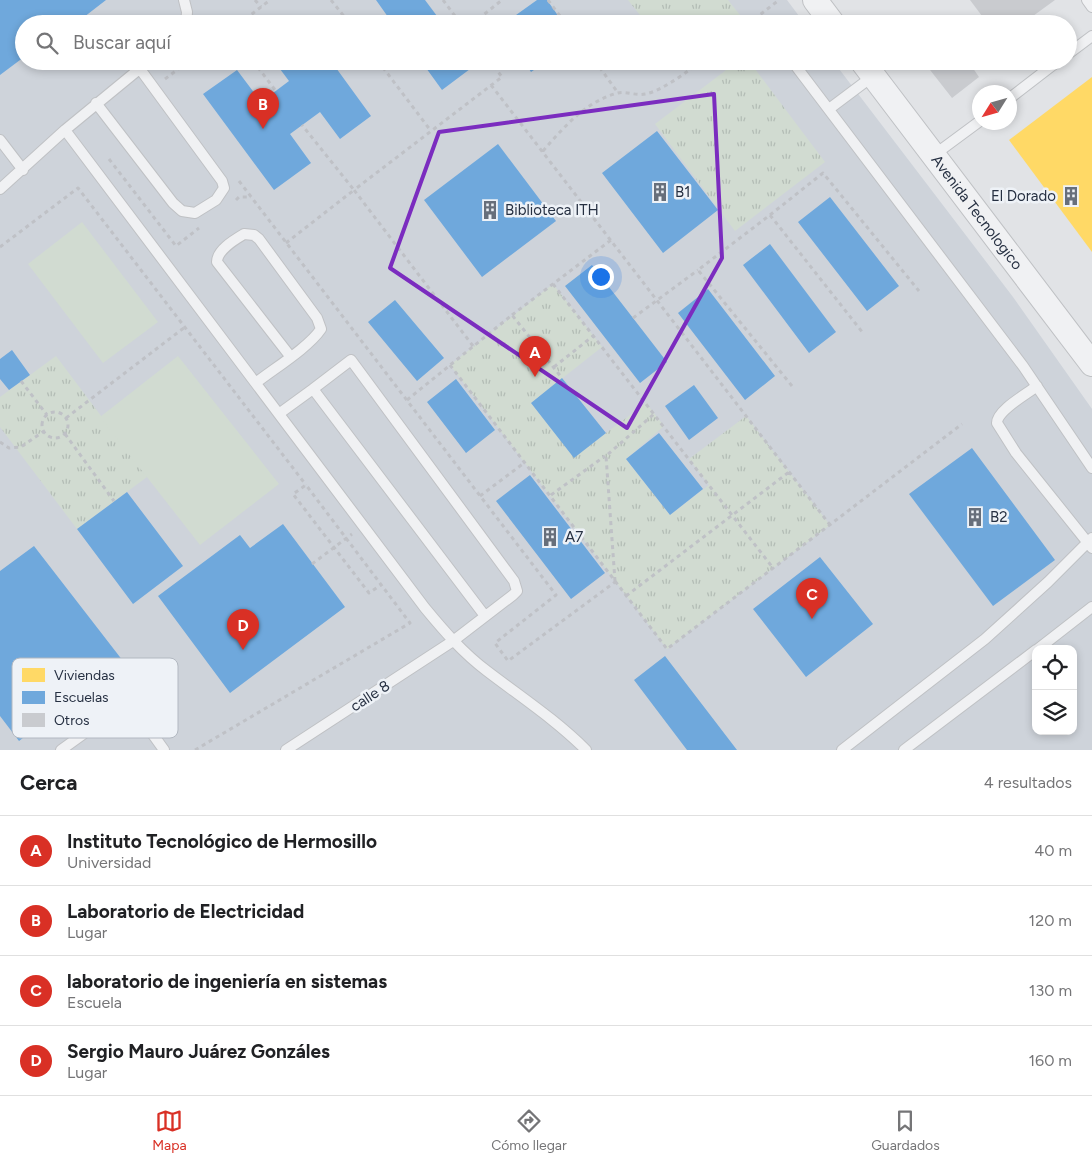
<!DOCTYPE html>
<html lang="es">
<meta charset="utf-8">
<style>
:root{--surface:#fff;--page:#f6f6f6;--text:#202124;--muted:#757577;--line:#e0e0e0;--accent:#d93025}
body{margin:0;font-family:Figtree,sans-serif;background:var(--page);color:var(--text)}
.controls{position:absolute;right:15px;bottom:15px;display:grid;overflow:hidden;border-radius:10px;box-shadow:0 2px 8px #0003}
.controls button{width:45px;height:45px;display:grid;place-items:center;padding:0;border:0;border-bottom:1px solid var(--line);background:var(--surface);color:var(--text);font:25px sans-serif}
.compass{position:absolute;left:972px;top:85px;width:45px;height:45px;border-radius:50%;background:var(--surface);box-shadow:0 2px 8px #0003;rotate:233deg}
.you{position:absolute;left:600px;top:276px;width:18px;height:18px;margin:-12px;border:4px solid #fff;border-radius:50%;background:#1a73e8;box-shadow:0 0 0 8px #1a73e833}
.badge{display:grid;place-items:center;width:32px;height:32px;border-radius:50%;background:var(--accent);color:#fff;font-size:16px;font-weight:700}
.pin{position:absolute;translate:-50% -41px;filter:drop-shadow(0 1px 2px #0008)}
.pin::after{content:'';position:absolute;top:26px;width:18px;height:15px;background:inherit;clip-path:polygon(0 0,100% 0,50% 100%)}
.list{margin:0;padding:0;list-style:none}
h2{display:flex;justify-content:space-between;align-items:center;height:65px;margin:0;padding:0 20px;font-size:21px}
h2 small{font-size:16px;font-weight:400;color:var(--muted)}
.list li{display:grid;grid-template-columns:32px 1fr auto;gap:15px;align-items:center;box-sizing:border-box;height:70px;padding:0 20px;border-top:1px solid var(--line)}
.list b{display:block;font-size:19px;white-space:nowrap}
.list p{margin:0;font-size:16px;white-space:nowrap;color:var(--muted)}
.list em{font-size:16px;font-style:normal;color:var(--muted)}
.icon{flex:none;width:28px;height:28px;fill:none;stroke:currentColor;stroke-width:2;stroke-linecap:round;stroke-linejoin:round}
.map{position:relative;flex:none;width:1092px;height:750px;overflow:hidden}
.search{position:absolute;background:var(--surface);box-shadow:0 2px 8px #0003;left:15px;right:15px;top:15px;height:55px;display:flex;align-items:center;gap:12px;box-sizing:border-box;padding:0 18px;border-radius:28px;color:var(--muted);font-size:19px}
.sheet{height:345px;background:var(--surface)}
nav{display:flex;justify-content:space-around;align-items:center;box-sizing:border-box;height:70px;border-top:1px solid var(--line);background:var(--surface);font-size:14px;color:var(--muted)}
nav a{display:grid;justify-items:center;gap:2px}
nav .on{color:var(--accent)}
.map>svg:first-child{display:block}
.built{fill:#ced3da;fill-rule:evenodd}
.grass{fill:url(#grass-tufts)}
.garden{fill:#d1dbd1}
.homes{fill:#ffd966}
.schools{fill:#6fa8dc}
.building{fill:#c9cbcf}
.lines{fill:none;stroke-linecap:round;stroke-linejoin:round}
.service-casing{stroke:#bfc1c4;stroke-width:12}
.tertiary-casing{stroke:#bfc1c4;stroke-width:26}
.path{stroke:#bfc1c6;stroke-width:3;stroke-dasharray:4 4;stroke-linecap:butt}
.service{stroke:#f0f1f3;stroke-width:10}
.tertiary{stroke:#f0f1f3;stroke-width:24}
.marked{fill:none;stroke:#7b2cbf;stroke-width:4;stroke-linejoin:round}
.labels{text-anchor:middle;stroke-width:5;stroke-linejoin:round;paint-order:stroke}
.poi-label{font-size:15px;fill:#263042;stroke:#eef2f7;text-anchor:start}
.street-label{font-size:15px;fill:#263042;stroke:#eef2f7}
.key{fill:#eef2f7;stroke:#b2b8c1;stroke-width:1}
.key-label{font-size:14px;fill:#263042}
</style>
<div class="map">
<svg width="1092" height="750" viewBox="0 0 1092 750">
<defs>
<pattern id="grass-tufts" width="24" height="20" patternUnits="userSpaceOnUse" patternTransform="scale(1.25)"><rect width="24" height="20" fill="#d1dbd1"/><path d="M3 7l-1-3M5 7V3M7 7l1-3M15 17l-1-3M17 17v-4M19 17l1-3" fill="none" stroke="#b3bcb5"/></pattern>
</defs>
<rect width="100%" height="100%" fill="#e1e3e6"/>
<!-- built -->
<path class="built" d="M0 0H787L805 24H24V61H833L1013 297 1092 409V750H0ZM1036 649H1073V731H1036Z"/>
<!-- grass -->
<path class="grass" d="M628 0H728L740 15 728 24H647Z
M738 61H749L825 162 735 231 655 124Z
M553 284 602 347 531 403 574 457 646 403 664 426 626 459 670 515 709 485 689 459 746 416 830 525 667 649 450 365Z
M56 356 147 477 77 529 0 427V397Z"/>
<!-- garden -->
<path class="garden" d="M82 222 158 322 103 363 28 264Z
M178 356 279 484 200 545 100 417Z"/>
<!-- homes -->
<path class="homes" d="M1092 77V252L1009 140Z"/>
<!-- schools -->
<path class="schools" d="M0 0H106L75 24H24V57L0 75Z
M376 0H425L443 24H393Z
M537 0H547L564 24H523L516 15Z
M274 61H331L371 116 340 139 320 112 290 134 311 163 274 190 203 94 237 70 261 102 289 81Z
M421 61H470L474 66 442 90Z
M524 61H547L531 72Z
M657 131 718 210 663 253 602 173Z
M498 144 556 221 482 277 424 200Z
M830 197 899 286 867 311 798 222Z
M770 244 836 332 809 353 743 265Z
M592 265 667 362 640 383 565 286Z
M708 289 775 376 745 400 678 313Z
M395 300 444 358 417 381 368 322Z
M12 350 30 375 9 390 0 379V359Z
M562 378 606 433 574 458 531 403Z
M456 379 495 430 466 453 427 402Z
M694 385 718 418 689 440 665 406Z
M659 433 703 489 670 515 626 459Z
M972 448 1055 560 993 606 909 494Z
M530 475 605 573 571 599 496 501Z
M127 492 183 566 133 604 77 529Z
M283 524 345 607 230 693 158 596 240 535 250 548Z
M34 546 123 661 19 741 0 716V571Z
M820 557 873 624 806 677 753 609Z
M665 656 737 750H687L634 680Z"/>
<!-- building -->
<path class="building" d="M970 0H1055L1022 24H988Z
M923 61H968L979 77 952 98Z"/>
<g class="lines">
<!-- service casing -->
<g class="service-casing">
<path id="service" d="M184 0 187 12 186 24
M1087 0 1092 7
M1068 54 1092 36
M792 61 1023 366 1092 468
M1010 98 1058 61
M96 103 173 203 182 211 195 213 216 200 224 188 222 181 140 69
M829 109 873 76
M65 130 149 61
M0 140 23 170
M934 155 980 121
M0 189 65 130 425 608C444 631 463 653 487 671 521 697 556 720 586 750
M257 382C275 368 309 347 321 329L317 318 259 239 254 235 244 234C234 240 217 250 217 262L290 356
M1037 386C1027 394 997 410 997 423L1016 453 1092 548
M280 413 313 389
M1038 649 1092 607
M61 750 129 701 164 750
M286 750 453 641 513 595 517 591 514 581 351 360 313 389 485 616
M842 750 985 639 1048 582 1092 538
M904 750 1036 650"/>
</g>
<!-- tertiary casing -->
<g class="tertiary-casing">
<g id="tertiary">
<path d="M815 0 833 24"/>
<path id="s1" d="M862 61 1092 364"/>
</g>
</g>
<!-- path -->
<path class="path" d="M255 0 261 7
M331 0 350 24
M443 0 461 24
M548 0 566 24
M239 24 270 0
M472 24 502 0
M748 24 779 0
M253 61 276 91
M378 61 431 131
M595 61 618 93
M165 79 189 61
M491 85 830 525
M543 151C563 128 586 101 618 93 626 91 636 96 645 94 660 92 689 71 701 61
M109 159 176 246 199 228
M239 181 556 595 495 643 508 661 615 582
M236 200 239 197H251
M770 215 823 173 919 291
M286 243 354 190 302 125
M0 247 78 188 306 485
M553 284 773 568
M512 315 611 240
M633 318 698 270
M473 346 354 190 502 77 490 61
M450 365 667 649 962 424
M554 367 593 336
M21 381 47 415
M792 386 698 270 770 215 863 333
M407 400 512 315 562 378
M42 425a13 13 0 1 1 26 0a13 13 0 1 1-26 0Z
M66 418 185 327
M65 434 114 501
M0 442 9 448 21 447 44 431
M551 495 605 456
M480 496 524 463
M312 564 352 534
M615 581 606 456 654 414
M626 596 789 472
M195 750 410 623 306 485 293 494 369 593 381 585"/>
<!-- service -->
<use href="#service" class="service"/>
<!-- tertiary -->
<use href="#tertiary" class="tertiary"/>
</g>
<!-- marked area -->
<path class="marked" d="M714 94 722 258 627 428 390 268 439 132Z"/>
<!-- icons -->
<defs>
<g id="building-bare" transform="scale(1.5)"><path d="M-4-6H4V6H1V3H-1V6H-4ZM-2.5-4.3h1.7v1.8h-1.7ZM.8-4.3h1.7v1.8H.8ZM-2.5-1h1.7V.8h-1.7ZM.8-1h1.7V.8H.8Z" fill="#676f7b" stroke="#eef2f7" stroke-width="2.5" paint-order="stroke"/></g>
</defs>
<g fill-rule="evenodd">
<use href="#building-bare" x="660" y="192"/>
<use href="#building-bare" x="1071" y="196"/>
<use href="#building-bare" x="490" y="210"/>
<use href="#building-bare" x="975" y="517"/>
<use href="#building-bare" x="550" y="537"/>
</g>
<g class="labels">
<!-- poi labels -->
<g class="poi-label">
<text x="675" y="197">B1</text>
<text x="1056" y="201" text-anchor="end">El Dorado</text>
<text x="505" y="215">Biblioteca ITH</text>
<text x="990" y="522">B2</text>
<text x="565" y="542">A7</text>
</g>
<!-- street labels -->
<g class="street-label">
<text dy="5" stroke="none"><textPath href="#s1" startOffset="190">Avenida Tecnologico</textPath></text>
<text transform="translate(370 696) rotate(-33)" y="5">calle 8</text>
</g>
</g>
<!-- legend -->
<rect x="12" y="658" width="166" height="80" rx="8" class="key"/>
<rect x="22" y="668" width="23" height="14" fill="#ffd966"/>
<rect x="22" y="691" width="23" height="13" fill="#6fa8dc"/>
<rect x="22" y="713" width="23" height="14" fill="#c9cbcf"/>
<g class="key-label">
<text x="54" y="680">Viviendas</text>
<text x="54" y="702">Escuelas</text>
<text x="54" y="725">Otros</text>
</g>
</svg>
<div class="controls">
<button><svg class="icon" aria-label="locate" viewBox="0 0 24 24"><circle cx="12" cy="12" r="6"/><path d="M12 2v4M12 18v4M2 12h4M18 12h4"/></svg></button>
<button><svg class="icon" aria-label="layers" viewBox="0 0 24 24"><path d="M12 4l9 5-9 5-9-5zM3 14l9 5 9-5"/></svg></button>
</div>
<svg class="compass" viewBox="-18 -18 36 36"><path d="M0-13l5 13h-10z" fill="#e53935"/><path d="M0 13l5-13h-10z" fill="#757577"/></svg>
<div class="you"></div>
<div class="pin badge" style="left:535px;top:377px">A</div>
<div class="pin badge" style="left:263px;top:129px">B</div>
<div class="pin badge" style="left:812px;top:619px">C</div>
<div class="pin badge" style="left:243px;top:650px">D</div>
<div class="search"><svg class="icon" aria-label="search" viewBox="0 0 24 24"><circle cx="10" cy="10" r="6"/><path d="M15 15l6 6"/></svg>Buscar aquí</div>
</div>
<section class="sheet">
<h2>Cerca<small>4 resultados</small></h2>
<ul class="list">
<li><span class="badge">A</span><div><b>Instituto Tecnológico de Hermosillo</b><p>Universidad</p></div><em>40 m</em></li>
<li><span class="badge">B</span><div><b>Laboratorio de Electricidad</b><p>Lugar</p></div><em>120 m</em></li>
<li><span class="badge">C</span><div><b>laboratorio de ingeniería en sistemas</b><p>Escuela</p></div><em>130 m</em></li>
<li><span class="badge">D</span><div><b>Sergio Mauro Juárez Gonzáles</b><p>Lugar</p></div><em>160 m</em></li>
</ul>
</section>
<nav>
<a class="on"><svg class="icon" aria-label="map" viewBox="0 0 24 24"><path d="M3 6l6-2 6 2 6-2v14l-6 2-6-2-6 2zM9 4v14M15 6v14"/></svg>Mapa</a>
<a><svg class="icon" aria-label="directions" viewBox="0 0 24 24"><path d="M12 3l9 9-9 9-9-9zM9 14v-3h6M13 9l2 2-2 2"/></svg>Cómo llegar</a>
<a><svg class="icon" aria-label="saved" viewBox="0 0 24 24"><path d="M7 4h10v16l-5-4-5 4z"/></svg>Guardados</a>
</nav>
